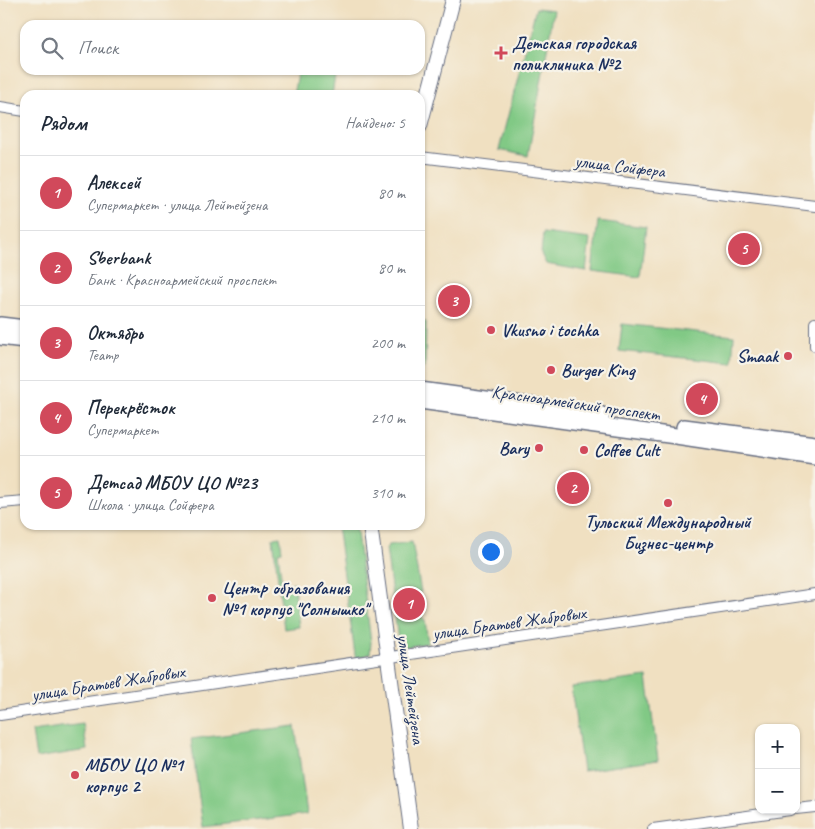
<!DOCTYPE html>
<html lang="ru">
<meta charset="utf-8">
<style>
:root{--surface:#fff;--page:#f6f6f7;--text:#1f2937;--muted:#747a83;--line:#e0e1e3;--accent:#d1495b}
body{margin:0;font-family:Caveat,sans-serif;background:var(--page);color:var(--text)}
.controls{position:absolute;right:15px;bottom:15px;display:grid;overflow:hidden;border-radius:10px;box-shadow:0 1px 4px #0004}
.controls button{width:45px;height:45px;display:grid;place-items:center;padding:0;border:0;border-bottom:1px solid var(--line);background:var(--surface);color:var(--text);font:25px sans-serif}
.you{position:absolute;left:490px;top:551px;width:18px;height:18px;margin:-12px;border:4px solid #fff;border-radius:50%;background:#1a73e8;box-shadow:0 0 0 8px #1a73e833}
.badge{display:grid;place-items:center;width:32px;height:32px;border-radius:50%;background:var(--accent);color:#fff;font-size:16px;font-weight:700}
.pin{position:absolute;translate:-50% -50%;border:2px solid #fff;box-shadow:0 1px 5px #0006}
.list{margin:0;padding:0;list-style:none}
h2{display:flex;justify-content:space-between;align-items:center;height:65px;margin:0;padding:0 20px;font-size:21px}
h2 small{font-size:16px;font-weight:400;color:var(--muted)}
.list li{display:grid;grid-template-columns:32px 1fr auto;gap:15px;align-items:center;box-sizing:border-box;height:75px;padding:0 20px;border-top:1px solid var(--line)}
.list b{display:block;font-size:19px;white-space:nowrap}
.list p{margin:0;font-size:16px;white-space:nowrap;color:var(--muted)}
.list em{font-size:16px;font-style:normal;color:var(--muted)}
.icon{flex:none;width:28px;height:28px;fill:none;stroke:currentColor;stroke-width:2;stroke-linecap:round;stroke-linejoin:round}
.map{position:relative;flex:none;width:815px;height:829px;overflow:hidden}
.search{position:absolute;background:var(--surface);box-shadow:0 1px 4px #0004;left:20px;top:20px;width:405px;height:55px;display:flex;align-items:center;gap:12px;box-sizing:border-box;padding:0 18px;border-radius:15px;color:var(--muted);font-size:19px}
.panel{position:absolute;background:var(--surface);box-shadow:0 1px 4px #0004;left:20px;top:90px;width:405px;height:440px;border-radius:15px}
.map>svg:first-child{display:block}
.green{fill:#81c985;stroke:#4e7c72}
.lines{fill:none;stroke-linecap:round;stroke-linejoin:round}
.street-casing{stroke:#666d81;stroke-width:12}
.secondary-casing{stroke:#666d81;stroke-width:16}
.primary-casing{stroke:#666d81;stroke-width:18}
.street{stroke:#fff;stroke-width:10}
.secondary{stroke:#fff;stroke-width:14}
.primary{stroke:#fff;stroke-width:15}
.poi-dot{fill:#d1495b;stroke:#f7f3e8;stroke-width:2}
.labels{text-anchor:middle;stroke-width:4.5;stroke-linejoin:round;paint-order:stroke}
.poi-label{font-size:18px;font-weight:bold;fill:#1b2f5e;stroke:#f7f3e8;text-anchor:start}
.street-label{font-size:18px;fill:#1b2f5e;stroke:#f7f3e8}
</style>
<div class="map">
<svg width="815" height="829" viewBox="0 0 815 829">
<rect width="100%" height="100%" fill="#f7f3e8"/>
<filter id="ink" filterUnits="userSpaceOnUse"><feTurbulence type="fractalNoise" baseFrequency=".02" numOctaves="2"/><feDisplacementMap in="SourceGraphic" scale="10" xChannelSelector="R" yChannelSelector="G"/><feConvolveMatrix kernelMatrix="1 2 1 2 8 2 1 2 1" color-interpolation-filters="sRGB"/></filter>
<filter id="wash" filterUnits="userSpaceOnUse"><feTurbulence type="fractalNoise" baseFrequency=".0096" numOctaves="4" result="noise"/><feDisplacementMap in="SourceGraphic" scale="20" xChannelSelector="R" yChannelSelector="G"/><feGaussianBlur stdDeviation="1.12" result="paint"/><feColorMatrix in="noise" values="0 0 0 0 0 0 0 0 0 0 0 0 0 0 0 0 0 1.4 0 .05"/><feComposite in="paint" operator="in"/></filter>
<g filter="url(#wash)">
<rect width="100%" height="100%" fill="#f0e0c1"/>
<!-- green -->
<path class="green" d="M536 8 554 10 528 156 499 150Z
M298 70H336L332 95H293Z
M598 221 646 227 640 277 592 271Z
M543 233 590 239 586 271 546 264 541 254Z
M420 320 426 322 425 368H420Z
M622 324 734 336 732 363 619 351Z
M337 525H356L371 642 370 654 356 658 355 655Z
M280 537 282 551 278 552 282 584 294 583 299 627 284 629 273 538Z
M412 542 421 592 414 595 416 612 425 620 428 643 405 647 398 641 386 548 389 545Z
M647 677 658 760 583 771 571 687Z
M83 724 87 750 36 758 32 731Z
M295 726 307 814 203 827 191 739Z"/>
</g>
<g filter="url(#ink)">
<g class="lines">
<!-- street casing -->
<g class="street-casing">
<path id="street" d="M0 107 25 111
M420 157 815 206
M815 323V346
M0 503 25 501
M0 715 815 594
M796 809 815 807
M653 829 790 810"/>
</g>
<!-- secondary casing -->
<g class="secondary-casing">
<path id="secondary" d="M420 126 453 0
M370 525 411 829"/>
</g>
<!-- primary casing -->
<g class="primary-casing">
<path id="primary" d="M0 325 25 328
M0 337 25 340
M420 390 602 415
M420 401 676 436 815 457
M684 427 815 444"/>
</g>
<!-- street -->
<use href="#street" class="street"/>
<!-- secondary -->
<use href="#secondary" class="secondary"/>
<!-- primary -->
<use href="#primary" class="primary"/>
</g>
</g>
<!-- markers -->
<g class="poi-dot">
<path d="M498.5 45.5h5v5h5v5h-5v5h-5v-5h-5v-5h5z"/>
<circle cx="491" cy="330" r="5"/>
<circle cx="788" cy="356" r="5"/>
<circle cx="551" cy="370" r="5"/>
<circle cx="539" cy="448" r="5"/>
<circle cx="584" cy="450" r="5"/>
<circle cx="668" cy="503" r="5"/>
<circle cx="212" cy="598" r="5"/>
<circle cx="75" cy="775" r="5"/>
</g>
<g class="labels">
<!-- poi labels -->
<g class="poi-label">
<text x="512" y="49">Детская городская<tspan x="512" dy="21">поликлиника №2</tspan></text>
<text x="501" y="336">Vkusno i tochka</text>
<text x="778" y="362" text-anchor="end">Smaak</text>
<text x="561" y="376">Burger King</text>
<text x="529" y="454" text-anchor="end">Bary</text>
<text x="594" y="456">Coffee Cult</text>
<text x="668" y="528" text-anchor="middle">Тульский Международный<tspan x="668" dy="21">Бизнес-центр</tspan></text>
<text x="222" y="594">Центр образования<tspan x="222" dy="21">№1 корпус "Солнышко"</tspan></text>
<text x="85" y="771">МБОУ ЦО №1<tspan x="85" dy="21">корпус 2</tspan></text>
</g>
<!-- street labels -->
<g class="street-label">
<text transform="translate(620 166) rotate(7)" y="6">улица Сойфера</text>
<text transform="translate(576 403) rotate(8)" y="6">Красноармейский проспект</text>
<text transform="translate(509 623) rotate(-8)" y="6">улица Братьев Жабровых</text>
<text transform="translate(108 683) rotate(-9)" y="6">улица Братьев Жабровых</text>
<text transform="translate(411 689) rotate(82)" y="6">улица Лейтейзена</text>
</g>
</g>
</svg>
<div class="controls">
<button>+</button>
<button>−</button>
</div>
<div class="you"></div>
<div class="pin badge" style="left:409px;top:604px">1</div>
<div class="pin badge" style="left:573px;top:488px">2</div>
<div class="pin badge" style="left:454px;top:301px">3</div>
<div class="pin badge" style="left:702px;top:399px">4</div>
<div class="pin badge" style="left:744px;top:249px">5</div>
<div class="search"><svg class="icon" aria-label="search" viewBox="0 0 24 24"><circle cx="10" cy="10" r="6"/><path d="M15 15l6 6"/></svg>Поиск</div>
<section class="panel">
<h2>Рядом<small>Найдено: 5</small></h2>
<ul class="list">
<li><span class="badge">1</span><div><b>Алексей</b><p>Супермаркет · улица Лейтейзена</p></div><em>80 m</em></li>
<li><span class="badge">2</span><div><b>Sberbank</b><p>Банк · Красноармейский проспект</p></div><em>80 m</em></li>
<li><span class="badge">3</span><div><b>Октябрь</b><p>Театр</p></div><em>200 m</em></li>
<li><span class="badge">4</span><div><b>Перекрёсток</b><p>Супермаркет</p></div><em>210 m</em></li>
<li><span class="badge">5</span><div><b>Детсад МБОУ ЦО №23</b><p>Школа · улица Сойфера</p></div><em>310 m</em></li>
</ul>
</section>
</div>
